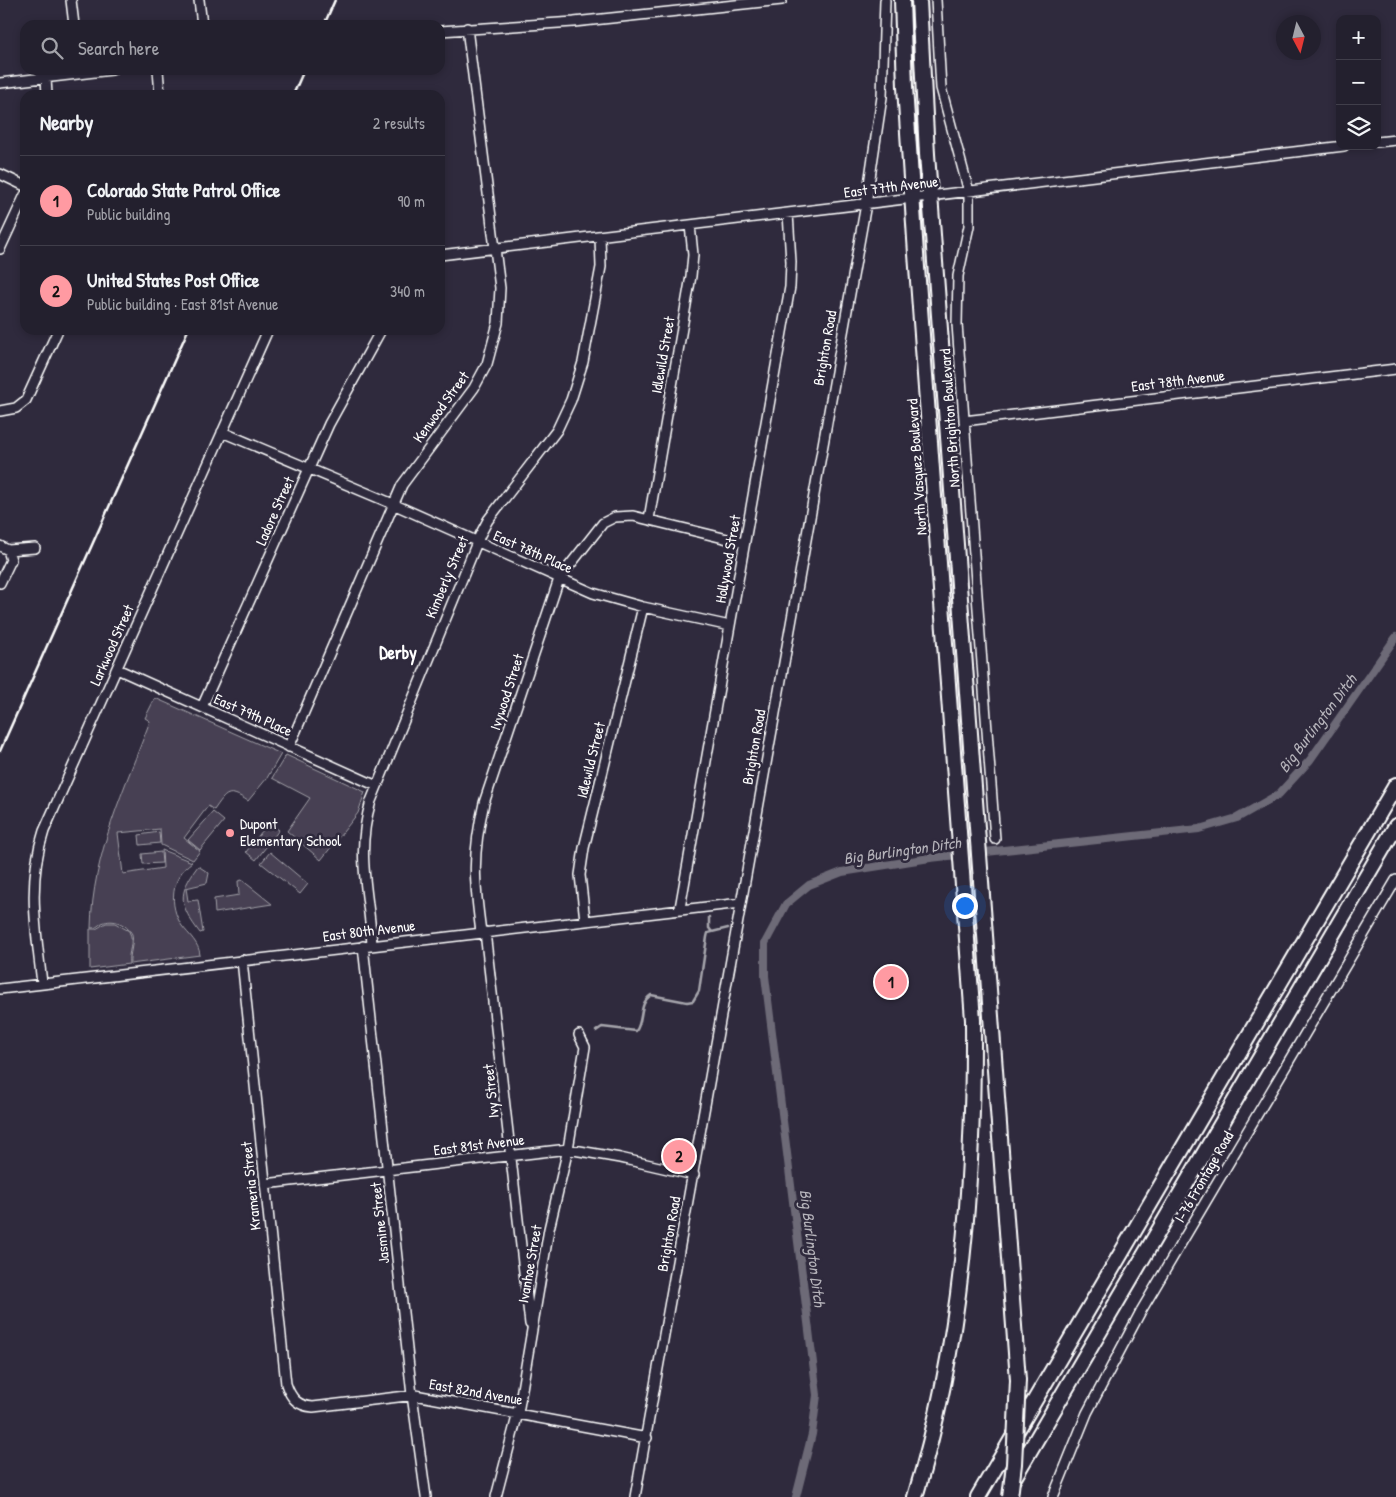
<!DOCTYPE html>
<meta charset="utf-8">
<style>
:root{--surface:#23202e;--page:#2f2d3a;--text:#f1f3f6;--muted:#a3a3aa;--line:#403e4a;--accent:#ff9aa2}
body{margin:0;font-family:"Patrick Hand",sans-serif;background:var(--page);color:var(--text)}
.controls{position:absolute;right:15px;top:15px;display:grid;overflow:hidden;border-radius:10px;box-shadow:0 2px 8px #0003}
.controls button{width:45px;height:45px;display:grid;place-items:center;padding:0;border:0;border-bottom:1px solid var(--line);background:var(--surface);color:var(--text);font:25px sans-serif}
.compass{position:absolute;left:1276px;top:15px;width:45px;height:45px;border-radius:50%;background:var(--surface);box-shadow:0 2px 8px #0003;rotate:173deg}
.you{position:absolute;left:964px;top:905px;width:18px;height:18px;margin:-12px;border:4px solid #fff;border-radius:50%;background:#1a73e8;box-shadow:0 0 0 8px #1a73e833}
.badge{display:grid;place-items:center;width:32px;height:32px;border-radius:50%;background:var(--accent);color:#111;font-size:16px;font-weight:700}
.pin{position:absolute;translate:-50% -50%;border:2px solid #fff;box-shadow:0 1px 5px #0006}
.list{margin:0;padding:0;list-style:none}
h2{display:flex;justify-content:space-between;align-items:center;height:65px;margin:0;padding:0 20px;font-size:21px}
h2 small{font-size:16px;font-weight:400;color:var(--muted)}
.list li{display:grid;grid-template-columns:32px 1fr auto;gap:15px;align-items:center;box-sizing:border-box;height:90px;padding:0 20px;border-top:1px solid var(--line)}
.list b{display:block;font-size:19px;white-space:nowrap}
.list p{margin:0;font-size:16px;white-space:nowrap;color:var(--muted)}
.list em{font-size:16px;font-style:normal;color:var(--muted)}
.icon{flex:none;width:28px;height:28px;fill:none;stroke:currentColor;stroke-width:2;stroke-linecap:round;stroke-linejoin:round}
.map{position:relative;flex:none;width:1396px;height:1497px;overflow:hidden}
.search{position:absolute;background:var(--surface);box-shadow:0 2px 8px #0003;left:20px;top:20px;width:425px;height:55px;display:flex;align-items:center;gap:12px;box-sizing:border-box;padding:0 18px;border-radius:15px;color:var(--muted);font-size:19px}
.panel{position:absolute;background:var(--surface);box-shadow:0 2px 8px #0003;left:20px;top:90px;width:425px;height:245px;border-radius:15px}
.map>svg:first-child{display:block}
.green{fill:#464152;stroke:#a2a0a8}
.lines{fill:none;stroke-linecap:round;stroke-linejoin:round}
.stream{stroke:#a7a6ad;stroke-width:2.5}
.canal{stroke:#6d6a77;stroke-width:8}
.minor-casing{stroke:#fff;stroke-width:12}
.highway-casing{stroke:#fff;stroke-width:18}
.minor{stroke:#2f2a3d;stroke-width:9}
.highway{stroke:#2f2a3d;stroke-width:14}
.rail{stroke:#fff;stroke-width:2.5}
.highway-bridge-casing{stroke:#fff;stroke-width:18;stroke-linecap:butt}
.highway-bridge{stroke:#2f2a3d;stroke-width:14}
.poi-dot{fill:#ff9aa2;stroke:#2f2a3d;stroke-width:2}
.labels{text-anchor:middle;stroke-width:5;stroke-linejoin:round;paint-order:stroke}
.street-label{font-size:15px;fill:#fff;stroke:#2f2a3d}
.poi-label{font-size:15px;fill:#fff;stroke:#2f2a3d;text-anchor:start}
.water-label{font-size:16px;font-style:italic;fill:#b6b4bb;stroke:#2f2a3d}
.quarter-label{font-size:18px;font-weight:bold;fill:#fff;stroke:#2f2a3d}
</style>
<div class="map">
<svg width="1396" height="1497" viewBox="0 0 1396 1497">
<rect width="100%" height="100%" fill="#2f2a3d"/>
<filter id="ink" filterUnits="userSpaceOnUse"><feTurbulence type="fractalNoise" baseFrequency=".02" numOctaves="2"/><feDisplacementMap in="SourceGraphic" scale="10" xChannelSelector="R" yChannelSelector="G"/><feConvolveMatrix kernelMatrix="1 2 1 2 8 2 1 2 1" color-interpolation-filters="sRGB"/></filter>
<g filter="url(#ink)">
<!-- green -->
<path class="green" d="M155 698 281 754 267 778 248 801C228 788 226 793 214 810L208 806 184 838 200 851 193 860 161 845 160 829 118 833 123 874 163 868 162 850 192 862C171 877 168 905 182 926 189 935 199 943 200 955L130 964C129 953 134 945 132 934 126 924 114 918 102 923 97 926 97 928 91 928 92 855 125 788 150 721L145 718Z
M286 755 365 792 358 813 321 860 287 831 310 798 272 778Z
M213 812 224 821 200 850 188 840Z
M269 822 279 830 256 860 246 852Z
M159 832 160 843 140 845 139 835Z
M161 852 162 863 143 864 142 854Z
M270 852 308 884 300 894 261 863Z
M198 866 209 873 207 883 186 888 188 901 198 900 203 932 200 933C179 905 177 894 198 866Z
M242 880 272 904 215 913 214 899 239 895 238 881Z
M106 923H115L129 931C135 943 127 952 129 964L90 969V929H96Z"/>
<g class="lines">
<!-- stream -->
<path class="stream" d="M709 917V928L712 932
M596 1031 602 1027 636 1031C644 1020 638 1004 651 995L687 1002 693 1001 699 991 707 937 708 933 728 928"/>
<!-- canal -->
<path class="canal" d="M796 1497 812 1434 817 1395 765 976V943L786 904 809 885 842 872 930 858 1199 829 1237 818 1279 794 1310 760 1396 637"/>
<!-- minor casing -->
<g class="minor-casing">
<path id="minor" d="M71 0 74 25
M199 0 202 25
M936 0 941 88 969 192V226L958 276 957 324 995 839
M440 31 574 22 782 0
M158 70 160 95
M46 78 47 95
M0 83 112 70
M1377 142 1396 140
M0 174 25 186
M0 249 25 195
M440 255 1344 146
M0 411 16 408 26 400 58 330
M964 421 1396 369
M222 432 393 504 593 593 643 607 730 626
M649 519 691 276 693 255 690 225
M0 546 8 550 35 548
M0 583 11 560 8 550
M117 669 377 786
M202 707 329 424 381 330
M289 747 402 485 474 388 487 364 498 323 500 288 467 28
M680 908 790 287 791 262 788 213
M585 920 580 875 584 848 643 607
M481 932C474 881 472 854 484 803L559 579 603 523 615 517 633 516 744 543
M485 932 530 1324
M372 945C369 891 355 855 371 801L480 535 488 520 557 430 571 400 583 362 601 267 600 236
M363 946 412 1395 426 1497
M242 960 286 1384C291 1399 298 1406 313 1407L415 1395 647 1438
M42 983C36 931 27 882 44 831L268 330
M0 989 741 903
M265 1184 568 1149 620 1158 694 1175
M496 1497 518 1413 549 1229 568 1149 585 1047 579 1035
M635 1497 866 204 882 97 885 0
M1053 1497 1087 1413 1141 1311 1396 880"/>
</g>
<!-- highway casing -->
<g class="highway-casing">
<path id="highway" d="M902 0 905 87 916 254 973 1020C974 1181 962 1343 915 1497
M919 0 927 154 1018 1380
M1012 1481 1396 826
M978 1497 1396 785"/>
</g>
<!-- minor -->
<use href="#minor" class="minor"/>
<!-- highway -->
<use href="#highway" class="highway"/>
<!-- rail -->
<path class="rail" d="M324 25 335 0
M293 95 304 70
M0 751 188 330"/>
<!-- highway-bridge casing -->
<g class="highway-bridge-casing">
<path id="highway-bridge" d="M1010 1497 1014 1464 1018 1380"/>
</g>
<!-- highway-bridge -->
<use href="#highway-bridge" class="highway-bridge"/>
</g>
</g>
<!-- markers -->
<circle class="poi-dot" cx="230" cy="833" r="5"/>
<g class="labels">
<!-- street labels -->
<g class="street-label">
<text transform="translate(891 187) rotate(-7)" y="5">East 77th Avenue</text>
<text transform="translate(825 348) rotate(-80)" y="5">Brighton Road</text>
<text transform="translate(663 355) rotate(-80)" y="5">Idlewild Street</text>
<text transform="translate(1178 381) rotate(-7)" y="5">East 78th Avenue</text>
<text transform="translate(441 407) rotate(-54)" y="5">Kenwood Street</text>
<text transform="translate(950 418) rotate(-94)" y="5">North Brighton Boulevard</text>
<text transform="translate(917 467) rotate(-94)" y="5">North Vasquez Boulevard</text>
<text transform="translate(275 511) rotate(-66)" y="5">Ladore Street</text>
<text transform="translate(533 552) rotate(24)" y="5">East 78th Place</text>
<text transform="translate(728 559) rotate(-80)" y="5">Hollywood Street</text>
<text transform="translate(447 577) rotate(-67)" y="5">Kimberly Street</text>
<text transform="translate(112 645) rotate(-66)" y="5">Larkwood Street</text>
<text transform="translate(507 692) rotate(-72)" y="5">Ivywood Street</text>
<text transform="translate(253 715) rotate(24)" y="5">East 79th Place</text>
<text transform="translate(754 747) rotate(-80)" y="5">Brighton Road</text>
<text transform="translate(591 760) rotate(-76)" y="5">Idlewild Street</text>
<text transform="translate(369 931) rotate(-7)" y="5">East 80th Avenue</text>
<text transform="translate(491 1091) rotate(-96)" y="5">Ivy Street</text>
<text transform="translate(479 1145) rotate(-7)" y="5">East 81st Avenue</text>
<text transform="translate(1204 1177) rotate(-60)" y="5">I-76 Frontage Road</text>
<text transform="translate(251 1186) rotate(-96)" y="5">Krameria Street</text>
<text transform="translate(380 1223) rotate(-96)" y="5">Jasmine Street</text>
<text transform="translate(669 1234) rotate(-80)" y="5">Brighton Road</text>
<text transform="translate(530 1264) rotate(-80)" y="5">Ivanhoe Street</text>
<text transform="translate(476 1392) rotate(10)" y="5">East 82nd Avenue</text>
</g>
<!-- poi labels -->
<g class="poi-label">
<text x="240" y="829">Dupont<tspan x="240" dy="17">Elementary School</tspan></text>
</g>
<!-- water labels -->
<g class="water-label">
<text transform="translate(1317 723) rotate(-53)" y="6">Big Burlington Ditch</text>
<text transform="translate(902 850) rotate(-8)" y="6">Big Burlington Ditch</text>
<text transform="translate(813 1248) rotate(83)" y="6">Big Burlington Ditch</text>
</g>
<!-- quarter labels -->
<g class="quarter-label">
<text x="398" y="659">Derby</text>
</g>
</g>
</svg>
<div class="controls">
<button>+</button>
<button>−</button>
<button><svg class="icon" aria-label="layers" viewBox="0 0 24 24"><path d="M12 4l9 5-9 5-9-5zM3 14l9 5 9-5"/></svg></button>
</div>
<svg class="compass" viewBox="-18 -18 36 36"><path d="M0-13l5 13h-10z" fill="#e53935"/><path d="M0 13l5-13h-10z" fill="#a3a3aa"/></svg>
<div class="you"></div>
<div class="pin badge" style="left:891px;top:982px">1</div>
<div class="pin badge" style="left:679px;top:1156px">2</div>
<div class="search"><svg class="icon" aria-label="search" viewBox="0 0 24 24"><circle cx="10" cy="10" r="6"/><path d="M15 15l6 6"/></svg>Search here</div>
<section class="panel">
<h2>Nearby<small>2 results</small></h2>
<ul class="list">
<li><span class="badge">1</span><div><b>Colorado State Patrol Office</b><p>Public building</p></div><em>90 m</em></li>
<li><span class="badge">2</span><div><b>United States Post Office</b><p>Public building · East 81st Avenue</p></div><em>340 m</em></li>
</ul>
</section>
</div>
